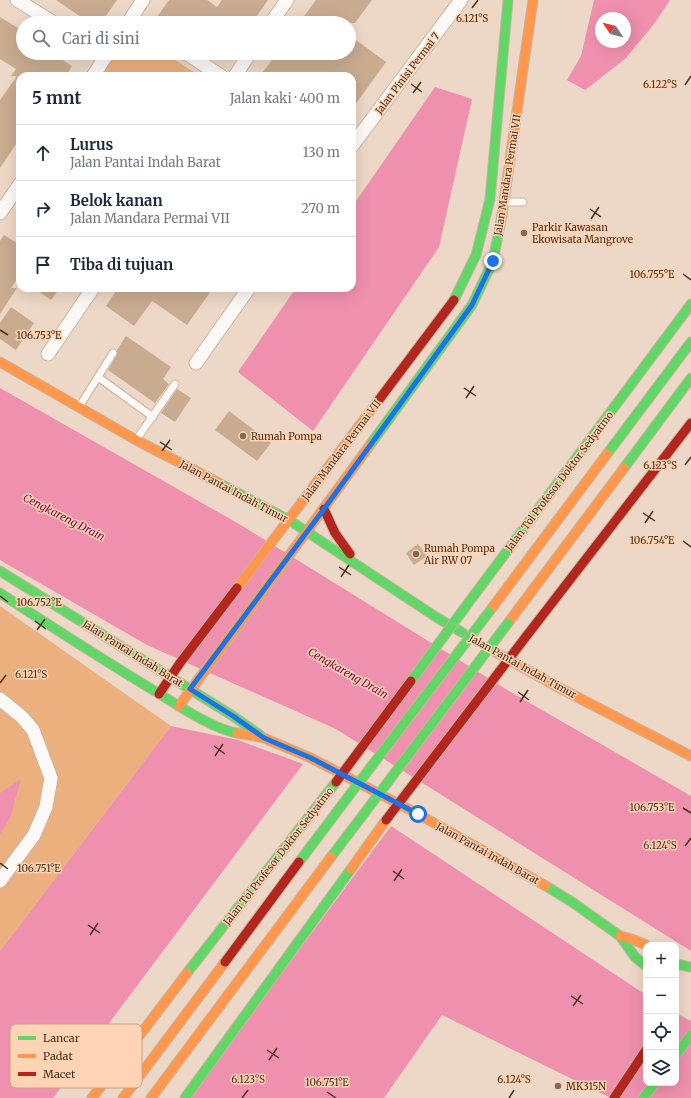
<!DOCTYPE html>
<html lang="id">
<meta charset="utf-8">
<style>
:root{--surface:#fff;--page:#f2f2f3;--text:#1f2937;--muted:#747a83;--line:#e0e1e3}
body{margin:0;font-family:Merriweather,serif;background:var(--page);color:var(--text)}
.controls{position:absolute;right:12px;bottom:12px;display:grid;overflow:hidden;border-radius:8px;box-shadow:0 4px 16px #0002}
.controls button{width:36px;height:36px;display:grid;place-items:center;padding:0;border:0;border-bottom:1px solid var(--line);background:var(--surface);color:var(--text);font:20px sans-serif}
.compass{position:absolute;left:595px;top:12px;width:36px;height:36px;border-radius:50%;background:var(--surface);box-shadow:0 4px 16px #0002;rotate:305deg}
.stop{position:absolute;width:12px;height:12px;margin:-9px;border:3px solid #1a73e8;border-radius:50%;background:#fff}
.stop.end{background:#1a73e8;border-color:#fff;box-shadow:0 1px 4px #0008}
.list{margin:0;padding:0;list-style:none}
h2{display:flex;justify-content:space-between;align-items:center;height:52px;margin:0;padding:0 16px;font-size:17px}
h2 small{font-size:13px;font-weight:400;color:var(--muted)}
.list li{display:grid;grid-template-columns:26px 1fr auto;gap:12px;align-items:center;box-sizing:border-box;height:56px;padding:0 16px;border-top:1px solid var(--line)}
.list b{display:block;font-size:15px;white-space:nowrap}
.list p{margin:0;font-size:13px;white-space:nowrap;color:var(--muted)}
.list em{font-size:13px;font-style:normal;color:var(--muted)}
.icon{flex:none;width:22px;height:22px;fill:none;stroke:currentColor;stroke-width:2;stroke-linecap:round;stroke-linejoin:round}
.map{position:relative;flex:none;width:691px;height:1098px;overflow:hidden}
.search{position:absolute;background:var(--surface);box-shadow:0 4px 16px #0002;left:16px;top:16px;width:340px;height:44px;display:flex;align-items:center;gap:10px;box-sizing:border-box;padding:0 14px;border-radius:22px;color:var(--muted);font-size:15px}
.panel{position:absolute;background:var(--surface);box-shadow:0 4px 16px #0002;left:16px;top:72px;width:340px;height:220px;border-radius:12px}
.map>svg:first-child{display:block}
.green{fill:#ecb07e}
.water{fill:#ef90ae;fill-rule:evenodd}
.building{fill:#c9ab90}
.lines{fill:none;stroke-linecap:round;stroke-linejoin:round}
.lane-casing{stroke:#cab3a1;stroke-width:9}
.street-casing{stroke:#cab3a1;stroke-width:15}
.fast-casing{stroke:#cab3a1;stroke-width:11}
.slow-casing{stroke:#cab3a1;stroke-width:11}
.jam-casing{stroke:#cab3a1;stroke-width:11}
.lane{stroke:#fcf9f6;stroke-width:7}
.street{stroke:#fcf9f6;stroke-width:13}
.fast{stroke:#63d668;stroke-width:9}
.slow{stroke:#ff974d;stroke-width:9}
.jam{stroke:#b3261e;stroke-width:9}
.fast-bridge-casing{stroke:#cab3a1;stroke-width:11;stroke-linecap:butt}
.jam-bridge-casing{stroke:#cab3a1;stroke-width:11;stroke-linecap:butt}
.fast-bridge{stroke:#63d668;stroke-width:9}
.jam-bridge{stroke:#b3261e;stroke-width:9}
.route{stroke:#1a73e8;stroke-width:5}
.ticks{fill:none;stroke:#4a2f1a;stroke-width:1.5}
.poi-dot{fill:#836a56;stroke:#fed4b5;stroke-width:1.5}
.labels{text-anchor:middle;stroke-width:3;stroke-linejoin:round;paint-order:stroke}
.street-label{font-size:10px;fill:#4a2f1a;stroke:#fed4b5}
.poi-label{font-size:10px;fill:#4a2f1a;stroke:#fed4b5;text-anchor:start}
.water-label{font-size:11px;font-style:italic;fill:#7d0344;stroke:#fed4b5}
.key{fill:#fed4b5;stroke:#c8a286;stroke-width:1}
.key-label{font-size:11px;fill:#4a2f1a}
.ticks-label{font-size:10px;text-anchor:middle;fill:#4a2f1a;stroke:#fed4b5;stroke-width:3;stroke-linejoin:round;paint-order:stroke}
</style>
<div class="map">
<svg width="691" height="1098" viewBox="0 0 691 1098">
<rect width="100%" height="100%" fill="#edd7c6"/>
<!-- green -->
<path class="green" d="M113 53H164L200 76H98Z
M0 606 171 726 0 951Z"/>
<!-- water -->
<path class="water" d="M594 0H670L654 24 625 59 585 90 567 80 581 56ZM601 18H625V42H601Z
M435 87 472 99 439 247 313 431 238 372 296 288H352V207Z
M0 388 239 524 509 691 691 796V951L336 729 147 645 0 560Z
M171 726 238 740 303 764 53 1098H0V951Z
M21 779 10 818 0 834V793Z
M391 826 646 995V1083H676V1013L691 1021V1098H611L442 1015 384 1098H189Z"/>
<!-- building -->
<path class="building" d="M56 0H117L101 23H90Z
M169 0H207L217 7 222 0H268L252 23H166L157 17Z
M316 0H372L355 23H299Z
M0 17 23 31V53H52L72 66 66 76H20V138L0 168V100L17 76H11L16 69 0 59Z
M349 35 386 62 352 109V76H260L277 53H349Z
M4 235 20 245V275L11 288H17L0 314V241Z
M34 288H60L51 300Z
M118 288H213L187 325 152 301 134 326 106 306Z
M11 307 34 323 16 350 0 339V323Z
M126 336 171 367 163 379 169 384 155 403 108 370 117 355V350Z
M177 389 191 398 175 422 161 413Z
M229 411 271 443 257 461 215 430Z
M418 544 427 556 414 565 406 553Z"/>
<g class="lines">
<!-- lane casing -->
<g class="lane-casing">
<path id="lane" d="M504 202H523
M98 377 153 417
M79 407 113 353
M136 440 175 384"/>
</g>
<!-- street casing -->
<g class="street-casing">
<path id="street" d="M17 0 54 23
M128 23 143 0
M271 23 287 0
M186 53 221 76
M93 76 108 53
M235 76 250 53
M352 146 461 0
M0 213 20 184
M48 354 93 288
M196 363 249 288
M0 699 22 717 33 730 51 778 46 807 34 835 0 881"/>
</g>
<!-- fast casing -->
<g class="fast-casing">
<path id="fast" d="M454 300 476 255 490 199 508 0
M370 445 472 305 493 261 502 215
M607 454 691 342
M624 468 691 378
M217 482 289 520 436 617 463 633
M0 571 233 716 260 735
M0 593C52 627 105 661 158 693 179 706 213 729 237 733
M469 602 691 304
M331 857 369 807
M299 862 351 793
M546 886 572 902 620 936 635 957 646 966
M676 964 691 967
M187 973 336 782
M676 1055 691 1035
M185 1098 351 869
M643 1098 655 1083"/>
</g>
<!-- slow casing -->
<g class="slow-casing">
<path id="slow" d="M502 215 533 0
M0 362 136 440 217 482
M237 588 378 401
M489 612 607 454
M508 623 624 468
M497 653 554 685 691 756
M179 706 370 445
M237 733 264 738 311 758 418 814 546 886
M351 869 386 820
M620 936 632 939 646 945
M92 1098 187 973
M123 1098 225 962
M151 1098 331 857"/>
</g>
<!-- jam casing -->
<g class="jam-casing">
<path id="jam" d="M378 401 454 300
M324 509 335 533 350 554
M528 634 691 423
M159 694 180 663 237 588
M225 962 299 862
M614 1098 646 1050"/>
</g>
<!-- lane -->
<use href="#lane" class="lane"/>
<!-- street -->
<use href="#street" class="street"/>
<!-- fast -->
<use href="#fast" class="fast"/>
<!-- slow -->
<use href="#slow" class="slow"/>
<!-- jam -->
<use href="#jam" class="jam"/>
<!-- fast-bridge casing -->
<g class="fast-bridge-casing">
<path id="fast-bridge" d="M411 681 469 602
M351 793 489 612
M369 807 508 623"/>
</g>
<!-- jam-bridge casing -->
<g class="jam-bridge-casing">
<path id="jam-bridge" d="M336 782 411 681
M386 820 528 634"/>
</g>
<!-- fast-bridge -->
<use href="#fast-bridge" class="fast-bridge"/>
<!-- jam-bridge -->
<use href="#jam-bridge" class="jam-bridge"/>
</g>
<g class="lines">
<!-- route -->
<path class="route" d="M418 814 311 758 264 738 233 716 190 689 324 509 472 305 493 261"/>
</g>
<!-- ticks -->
<path class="ticks" d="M472 8 478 0M411 84 422 92M685 85 691 76M413 93 421 82M590 209 601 217M591 219 599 207M683 274 691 280M0 330 8 335M464 388 476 396M466 398 474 386M160 442 172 450M162 451 170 440M685 465 691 457M643 513 655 521M645 523 653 511M683 541 691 547M339 567 351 575M341 577 349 565M0 596 8 602M35 621 46 629M37 630 45 619M0 683 6 675M518 692 529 700M520 702 528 690M214 746 225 754M215 756 223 744M683 808 691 813M685 846 691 838M0 863 8 869M393 871 404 879M394 881 402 869M88 925 100 933M90 935 98 923M571 996 583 1004M573 1006 581 995M267 1050 279 1058M269 1060 277 1048M327 1092 336 1098M242 1098 248 1090M509 1098 514 1090"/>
<!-- markers -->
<g class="poi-dot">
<circle cx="524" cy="233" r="4"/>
<circle cx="243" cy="436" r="4"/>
<circle cx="416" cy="554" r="4"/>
<circle cx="558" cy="1086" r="4"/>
</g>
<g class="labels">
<!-- street labels -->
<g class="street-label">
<text transform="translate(407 73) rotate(-53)" y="4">Jalan Pinisi Permai 7</text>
<text transform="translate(507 175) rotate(-81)" y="4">Jalan Mandara Permai VII</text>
<text transform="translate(341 450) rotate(-53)" y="4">Jalan Mandara Permai VII</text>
<text transform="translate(559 481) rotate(-53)" y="4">Jalan Tol Profesor Doktor Sedyatmo</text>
<text transform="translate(234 491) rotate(28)" y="4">Jalan Pantai Indah Timur</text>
<text transform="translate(133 653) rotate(32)" y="4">Jalan Pantai Indah Barat</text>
<text transform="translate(523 666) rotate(29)" y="4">Jalan Pantai Indah Timur</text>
<text transform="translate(488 853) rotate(29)" y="4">Jalan Pantai Indah Barat</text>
<text transform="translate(278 856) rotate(-52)" y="4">Jalan Tol Profesor Doktor Sedyatmo</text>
</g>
<!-- poi labels -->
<g class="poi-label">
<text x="532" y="231">Parkir Kawasan<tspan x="532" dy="12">Ekowisata Mangrove</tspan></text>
<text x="251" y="440">Rumah Pompa</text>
<text x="424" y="552">Rumah Pompa<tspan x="424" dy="12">Air RW 07</tspan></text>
<text x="566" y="1090">MK315N</text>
</g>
<!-- water labels -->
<g class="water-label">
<text transform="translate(64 517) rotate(27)" y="4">Cengkareng Drain</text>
<text transform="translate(348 673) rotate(30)" y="4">Cengkareng Drain</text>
</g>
</g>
<!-- legend -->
<rect x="10" y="1024" width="132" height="64" rx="6" class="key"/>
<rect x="18" y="1036" width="18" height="4" fill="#63d668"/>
<rect x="18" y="1054" width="18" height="4" fill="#ff974d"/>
<rect x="18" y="1072" width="18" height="4" fill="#b3261e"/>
<g class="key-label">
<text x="43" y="1042">Lancar</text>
<text x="43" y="1060">Padat</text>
<text x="43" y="1078">Macet</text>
</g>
<g class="ticks-label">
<text x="472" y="22">6.121°S</text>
<text x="660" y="88">6.122°S</text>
<text x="652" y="278">106.755°E</text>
<text x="39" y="339">106.753°E</text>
<text x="660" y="469">6.123°S</text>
<text x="652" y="544">106.754°E</text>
<text x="39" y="606">106.752°E</text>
<text x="31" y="678">6.121°S</text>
<text x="652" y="811">106.753°E</text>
<text x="660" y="849">6.124°S</text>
<text x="39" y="872">106.751°E</text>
<text x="248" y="1083">6.123°S</text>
<text x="514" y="1083">6.124°S</text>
<text x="327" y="1086">106.751°E</text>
</g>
</svg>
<div class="controls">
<button>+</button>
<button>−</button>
<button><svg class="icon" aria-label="locate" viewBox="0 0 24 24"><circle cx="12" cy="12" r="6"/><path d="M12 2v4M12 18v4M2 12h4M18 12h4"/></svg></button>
<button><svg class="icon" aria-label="layers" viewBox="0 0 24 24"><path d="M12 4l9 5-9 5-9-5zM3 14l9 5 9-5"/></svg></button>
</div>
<svg class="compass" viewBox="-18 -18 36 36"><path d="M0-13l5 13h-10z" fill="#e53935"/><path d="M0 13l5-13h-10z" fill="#747a83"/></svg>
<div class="stop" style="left:418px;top:814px"></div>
<div class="stop end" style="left:493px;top:261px"></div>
<div class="search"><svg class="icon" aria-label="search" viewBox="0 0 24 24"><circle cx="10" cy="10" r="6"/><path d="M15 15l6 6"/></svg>Cari di sini</div>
<section class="panel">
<h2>5 mnt<small>Jalan kaki · 400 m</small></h2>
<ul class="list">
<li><svg class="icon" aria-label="ahead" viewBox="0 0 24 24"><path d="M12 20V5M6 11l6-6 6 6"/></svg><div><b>Lurus</b><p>Jalan Pantai Indah Barat</p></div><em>130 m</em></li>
<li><svg class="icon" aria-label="right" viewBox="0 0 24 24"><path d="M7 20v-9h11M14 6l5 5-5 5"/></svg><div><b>Belok kanan</b><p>Jalan Mandara Permai VII</p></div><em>270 m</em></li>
<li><svg class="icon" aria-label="arrive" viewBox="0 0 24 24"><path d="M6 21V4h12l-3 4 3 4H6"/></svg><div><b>Tiba di tujuan</b></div></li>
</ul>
</section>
</div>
